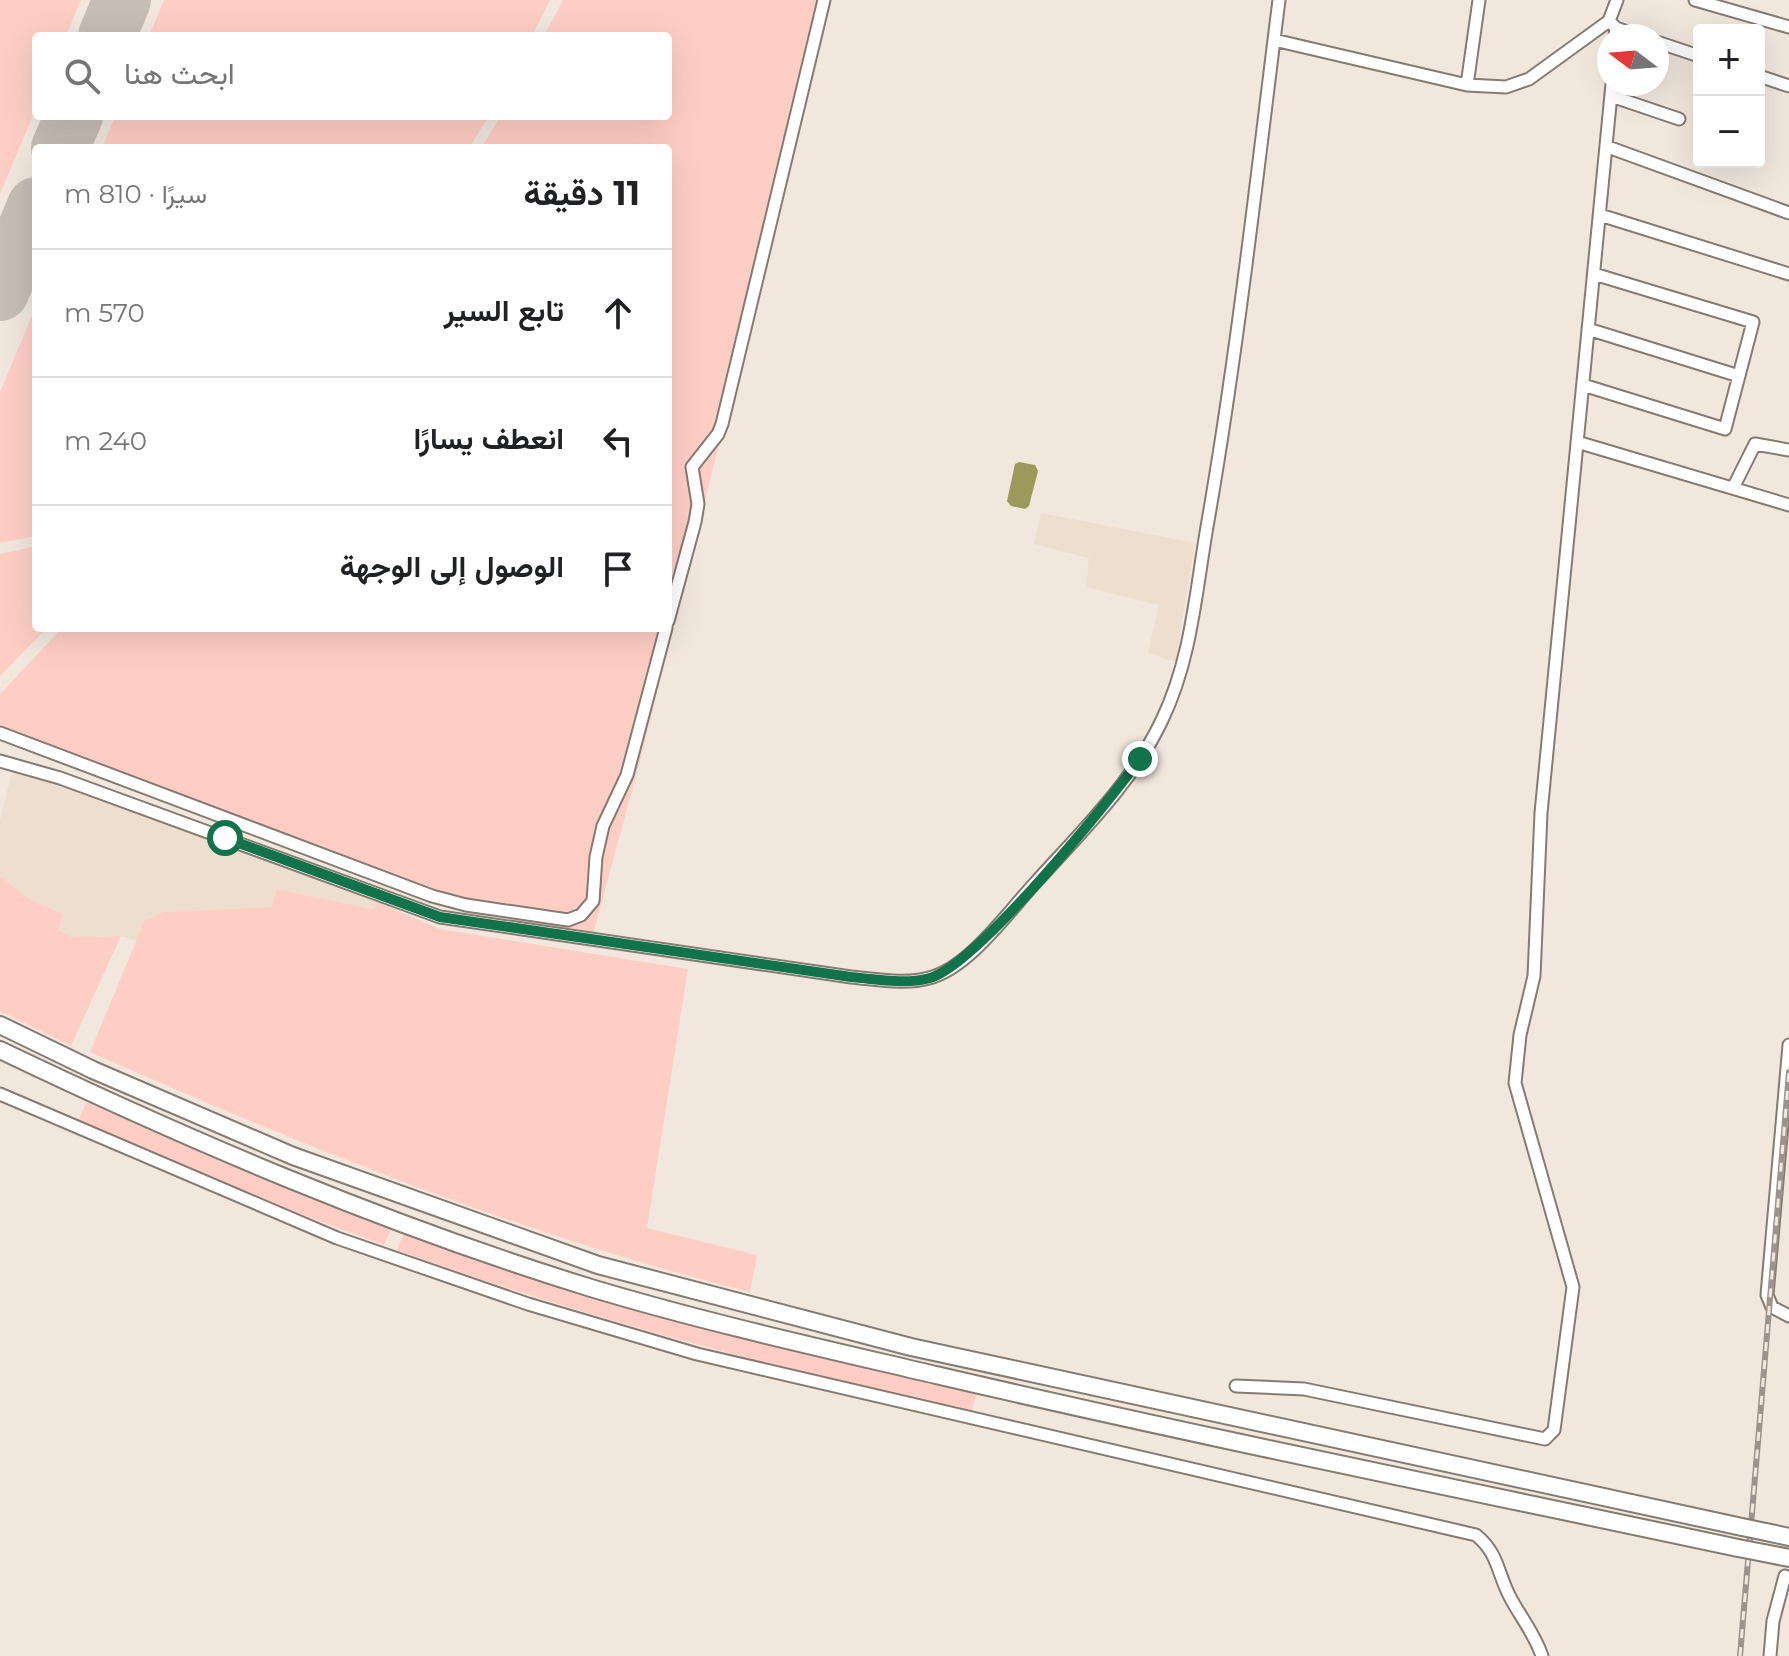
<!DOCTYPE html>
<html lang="ar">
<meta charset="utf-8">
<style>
:root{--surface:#fff;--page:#f2f2f2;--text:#202124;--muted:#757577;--line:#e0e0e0}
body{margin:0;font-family:Montserrat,Vazirmatn,sans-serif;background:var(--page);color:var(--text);direction:rtl}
.controls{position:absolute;right:24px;top:24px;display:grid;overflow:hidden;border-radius:8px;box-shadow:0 8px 32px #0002}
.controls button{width:72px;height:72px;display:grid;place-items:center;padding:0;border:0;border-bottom:2px solid var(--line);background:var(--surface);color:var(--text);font:40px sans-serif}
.compass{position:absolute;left:1597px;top:24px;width:72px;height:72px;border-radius:50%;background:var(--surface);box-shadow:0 8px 32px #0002;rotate:286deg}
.stop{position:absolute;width:24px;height:24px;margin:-18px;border:6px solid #10734a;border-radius:50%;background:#fff}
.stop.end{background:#10734a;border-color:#fff;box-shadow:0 2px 8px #0008}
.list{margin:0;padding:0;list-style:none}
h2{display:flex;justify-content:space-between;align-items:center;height:104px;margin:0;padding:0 32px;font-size:34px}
h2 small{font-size:26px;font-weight:400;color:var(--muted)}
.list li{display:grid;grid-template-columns:52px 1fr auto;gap:24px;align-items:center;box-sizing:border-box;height:128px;padding:0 32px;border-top:2px solid var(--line)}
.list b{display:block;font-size:30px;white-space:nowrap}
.list em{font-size:26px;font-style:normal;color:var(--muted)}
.icon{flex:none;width:44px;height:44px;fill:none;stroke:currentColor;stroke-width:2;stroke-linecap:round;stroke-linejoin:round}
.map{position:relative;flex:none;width:1789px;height:1656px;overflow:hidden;direction:ltr}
.search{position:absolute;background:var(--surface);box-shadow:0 8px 32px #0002;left:32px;top:32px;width:640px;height:88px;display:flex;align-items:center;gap:20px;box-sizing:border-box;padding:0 28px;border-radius:8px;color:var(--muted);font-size:30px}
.panel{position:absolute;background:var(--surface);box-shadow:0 8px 32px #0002;left:32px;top:144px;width:640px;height:488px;border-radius:8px;direction:rtl}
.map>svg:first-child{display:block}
.built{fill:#eddecd}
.green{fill:#fecec4}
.water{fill:#9d995a}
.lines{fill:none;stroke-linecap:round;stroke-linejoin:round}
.runway{stroke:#c6bdb4;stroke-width:58}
.minor-casing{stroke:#847b72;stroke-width:15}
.highway-casing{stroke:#847b72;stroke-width:20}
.minor{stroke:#fff;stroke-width:11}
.highway{stroke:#fff;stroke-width:16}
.rail-casing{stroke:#9b938c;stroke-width:6}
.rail{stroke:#f1e7dd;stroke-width:3;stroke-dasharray:9;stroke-linecap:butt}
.highway-bridge-casing{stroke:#847b72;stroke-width:20;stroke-linecap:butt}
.highway-bridge{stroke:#fff;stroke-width:16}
.route{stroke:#10734a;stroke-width:10}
</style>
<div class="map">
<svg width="1789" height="1656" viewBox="0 0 1789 1656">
<rect width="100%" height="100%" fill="#f1e7dd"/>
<!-- built -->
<path class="built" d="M1041 513 1195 543 1175 662 1148 653 1159 605 1086 587 1089 558 1034 544Z
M13 768 43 775 324 878 377 902 375 909 276 889 272 907 163 912 145 920 138 941 121 936 72 937 58 930 62 914 29 899 0 876V821Z"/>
<!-- green -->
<path class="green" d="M0 0H81L66 36H36V108L0 194Z
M164 0H550L532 36H149Z
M563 0H830L640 761 593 934 460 911 408 895 140 789 0 727V694L62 628H668V148H481L501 116H668V36H544Z
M115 116H489L469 148H102Z
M36 306V536L0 543V392Z
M36 546V628H47L0 676V554Z
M0 876 29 899 63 914 58 930 72 937 121 936 71 1046 0 1011Z
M276 889 374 909 377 902 440 929 688 969 647 1228 757 1255 750 1292C521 1235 305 1147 90 1052L145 920 163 912 272 907Z
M86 1102 250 1173 392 1228 384 1245 215 1182 78 1121Z
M404 1233 682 1321 976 1394 972 1411C777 1369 585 1318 397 1250Z"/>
<!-- water -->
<path class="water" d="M1019 462 1035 465 1038 471 1029 506 1025 509 1011 506 1007 501 1015 464Z"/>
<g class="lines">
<!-- runway -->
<path class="runway" d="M107 36 122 0
M60 148 74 116
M0 292 36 206"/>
<!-- minor casing -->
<g class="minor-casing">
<path id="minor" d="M1695 0 1789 27
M1616 28 1639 36
M1615 36 1616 28 1609 21 1617 0
M1274 40 1467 85 1506 87 1529 79 1609 21
M1657 42 1699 56
M1759 76 1789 86
M1467 85 1479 0
M1611 96 1679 119
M1608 147 1789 213
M1600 215 1789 274
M1588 329 1739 376
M1583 385 1725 429 1753 322 1594 274
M1577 442 1789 505
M1733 488 1755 444 1789 450
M668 621 695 522 698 504 692 467 718 434 722 424 824 0
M0 733 432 896 466 905 568 920 581 915 593 901 596 857 603 826 627 775 666 628
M0 761 60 778 440 917 851 977C876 979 905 985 929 978 969 968 1009 911 1036 882 1081 832 1133 782 1162 720 1192 658 1196 588 1208 521 1238 348 1257 174 1279 0
M1789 1045 1767 1295 1772 1307 1789 1316
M0 1094 337 1238 528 1304 697 1354 1476 1535C1498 1553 1497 1571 1509 1595 1520 1617 1534 1632 1542 1656
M1236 1386 1304 1389 1545 1439 1554 1430 1573 1287 1515 1083 1520 1035 1534 976 1541 813 1612 84
M1770 1656 1773 1621 1785 1576"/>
</g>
<!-- highway casing -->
<g class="highway-casing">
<path id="highway" d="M0 1025 93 1070 293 1156 598 1265 911 1347 1742 1527
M0 1050C192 1142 387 1225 591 1288 704 1322 821 1348 936 1375 1202 1437 1470 1491 1738 1548
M1766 1532 1789 1537
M1764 1553 1789 1558"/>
</g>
<!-- minor -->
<use href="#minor" class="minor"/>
<!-- highway -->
<use href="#highway" class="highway"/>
<!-- rail casing -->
<g class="rail-casing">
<path id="rail" d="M1740 1656 1789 1072"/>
</g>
<!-- rail -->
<use href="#rail" class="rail"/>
<!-- highway-bridge casing -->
<g class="highway-bridge-casing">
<path id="highway-bridge" d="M1742 1527 1766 1532
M1738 1548 1764 1553"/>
</g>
<!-- highway-bridge -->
<use href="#highway-bridge" class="highway-bridge"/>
</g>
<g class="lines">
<!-- route -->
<path class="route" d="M225 838 440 917 851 977C876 979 906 985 930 978 977 964 1107 804 1140 759"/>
</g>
</svg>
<div class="controls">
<button>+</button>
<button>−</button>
</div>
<svg class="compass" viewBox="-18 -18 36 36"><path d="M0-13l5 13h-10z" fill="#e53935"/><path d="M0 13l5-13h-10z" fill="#757577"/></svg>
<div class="stop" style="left:225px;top:838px"></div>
<div class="stop end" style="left:1140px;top:759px"></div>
<div class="search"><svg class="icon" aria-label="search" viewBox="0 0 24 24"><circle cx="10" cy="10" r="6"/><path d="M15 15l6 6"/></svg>ابحث هنا</div>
<section class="panel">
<h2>11 دقيقة<small>سيرًا · 810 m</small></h2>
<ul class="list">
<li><svg class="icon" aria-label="ahead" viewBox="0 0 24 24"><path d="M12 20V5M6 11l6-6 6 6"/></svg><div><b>تابع السير</b></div><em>570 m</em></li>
<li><svg class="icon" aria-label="left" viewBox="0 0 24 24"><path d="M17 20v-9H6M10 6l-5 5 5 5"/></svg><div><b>انعطف يسارًا</b></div><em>240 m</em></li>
<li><svg class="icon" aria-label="arrive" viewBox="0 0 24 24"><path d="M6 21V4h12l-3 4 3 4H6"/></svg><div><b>الوصول إلى الوجهة</b></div></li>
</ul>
</section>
</div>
